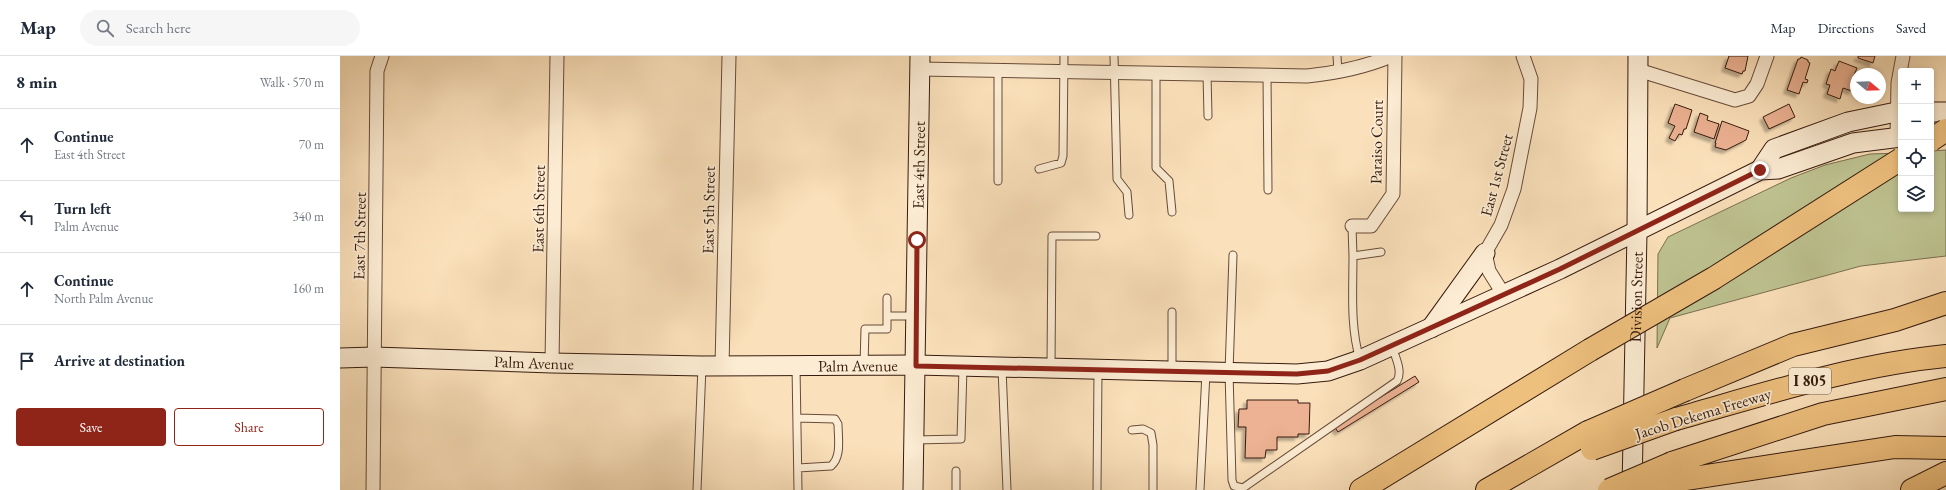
<!DOCTYPE html>
<meta charset="utf-8">
<style>
:root{--surface:#fff;--page:#f6f6f7;--text:#1f2937;--muted:#747a83;--line:#e0e1e3;--accent:#8f2418}
body{margin:0;font-family:"EB Garamond",serif;background:var(--page);color:var(--text)}
.controls{position:absolute;right:12px;top:12px;display:grid;overflow:hidden;border-radius:4px;box-shadow:0 2px 6px #0003}
.controls button{width:36px;height:36px;display:grid;place-items:center;padding:0;border:0;border-bottom:1px solid var(--line);background:var(--surface);color:var(--text);font:20px sans-serif}
.compass{position:absolute;left:1510px;top:12px;width:36px;height:36px;border-radius:50%;background:var(--surface);box-shadow:0 2px 6px #0003;rotate:109deg}
.stop{position:absolute;width:12px;height:12px;margin:-9px;border:3px solid #8f2418;border-radius:50%;background:#fff}
.stop.end{background:#8f2418;border-color:#fff;box-shadow:0 1px 4px #0008}
.list{margin:0;padding:0;list-style:none}
h2{display:flex;justify-content:space-between;align-items:center;height:52px;margin:0;padding:0 16px;font-size:17px}
h2 small{font-size:13px;font-weight:400;color:var(--muted)}
.list li{display:grid;grid-template-columns:26px 1fr auto;gap:12px;align-items:center;box-sizing:border-box;height:72px;padding:0 16px;border-top:1px solid var(--line)}
.list b{display:block;font-size:15px;white-space:nowrap}
.list p{margin:0;font-size:13px;white-space:nowrap;color:var(--muted)}
.list em{font-size:13px;font-style:normal;color:var(--muted)}
.actions{display:flex;gap:8px;padding:12px 16px}
.actions a{flex:1;padding:9px 0;border:1px solid var(--accent);border-radius:4px;text-align:center;font-size:14px;color:var(--accent)}
.actions .main{background:var(--accent);color:#fff}
.icon{flex:none;width:22px;height:22px;fill:none;stroke:currentColor;stroke-width:2;stroke-linecap:round;stroke-linejoin:round}
.map{position:relative;flex:none;width:1606px;height:434px;overflow:hidden}
header{display:flex;align-items:center;gap:24px;box-sizing:border-box;height:56px;padding:0 20px;background:var(--surface);border-bottom:1px solid var(--line)}
header strong{font-size:19px}
nav{display:flex;gap:22px;margin-inline-start:auto;font-size:14px}
.search{width:280px;height:36px;background:var(--page);display:flex;align-items:center;gap:10px;box-sizing:border-box;padding:0 14px;border-radius:22px;color:var(--muted);font-size:15px}
main{display:flex}
aside{flex:1;background:var(--surface)}
.map>svg:first-child{display:block}
.green{fill:#bec391;stroke:#7a6f50}
.building{fill:#ecb293;stroke:#361b0e;filter:url(#shadow)}
.lines{fill:none;stroke-linecap:round;stroke-linejoin:round}
.lane-casing{stroke:#674c39;stroke-width:9}
.street-casing{stroke:#674c39;stroke-width:15}
.secondary-casing{stroke:#361b0e;stroke-width:21}
.highway-casing{stroke:#361b0e;stroke-width:24}
.lane{stroke:#fcecd3;stroke-width:7}
.street{stroke:#fcecd3;stroke-width:13}
.secondary{stroke:#fcecd3;stroke-width:19}
.highway{stroke:#eec07e;stroke-width:22}
.highway-bridge-casing{stroke:#361b0e;stroke-width:24;stroke-linecap:butt}
.highway-bridge{stroke:#eec07e;stroke-width:22}
.route{stroke:#8f2418;stroke-width:5}
.labels{text-anchor:middle;stroke-width:3.5;stroke-linejoin:round;paint-order:stroke}
.shield{fill:#fcecd3;stroke:#715a49;stroke-width:1}
.shield-label{font-size:15px;font-weight:bold;fill:#361b0e}
.street-label{font-size:16px;fill:#361b0e;stroke:#fcecd3}
</style>
<header>
<strong>Map</strong>
<div class="search"><svg class="icon" aria-label="search" viewBox="0 0 24 24"><circle cx="10" cy="10" r="6"/><path d="M15 15l6 6"/></svg>Search here</div>
<nav><a>Map</a><a>Directions</a><a>Saved</a></nav>
</header>
<main>
<aside>
<h2>8 min<small>Walk · 570 m</small></h2>
<ul class="list">
<li><svg class="icon" aria-label="ahead" viewBox="0 0 24 24"><path d="M12 20V5M6 11l6-6 6 6"/></svg><div><b>Continue</b><p>East 4th Street</p></div><em>70 m</em></li>
<li><svg class="icon" aria-label="left" viewBox="0 0 24 24"><path d="M17 20v-9H6M10 6l-5 5 5 5"/></svg><div><b>Turn left</b><p>Palm Avenue</p></div><em>340 m</em></li>
<li><svg class="icon" aria-label="ahead" viewBox="0 0 24 24"><path d="M12 20V5M6 11l6-6 6 6"/></svg><div><b>Continue</b><p>North Palm Avenue</p></div><em>160 m</em></li>
<li><svg class="icon" aria-label="arrive" viewBox="0 0 24 24"><path d="M6 21V4h12l-3 4 3 4H6"/></svg><div><b>Arrive at destination</b></div></li>
</ul>
<div class="actions"><a class="main">Save</a><a>Share</a></div>
</aside>
<div class="map">
<svg width="1606" height="434" viewBox="0 0 1606 434">
<defs>
<filter id="shadow"><feDropShadow dx="-3.5" dy="3.5" stdDeviation="1" flood-color="#0004"/></filter>
</defs>
<rect width="100%" height="100%" fill="#fbe1bb"/>
<filter id="stains"><feTurbulence type="fractalNoise" baseFrequency=".005" numOctaves="4"/><feColorMatrix values="0 0 0 0 .2 0 0 0 0 .09 0 0 0 0 .02 0 0 0 .5 -.17"/></filter>
<radialGradient id="worn" r=".72"><stop offset=".6" stop-color="#630" stop-opacity="0"/><stop offset="1" stop-color="#630" stop-opacity=".3"/></radialGradient>
<!-- green -->
<path class="green" d="M1606 94V200L1521 210 1330 262 1317 292 1318 198 1328 181 1451 122 1485 109 1530 98 1561 97V153H1591V95Z"/>
<!-- building -->
<path class="building" d="M1389 0H1408L1405 15H1403L1402 18 1385 12Z
M1518 0H1535L1533 7 1518 2Z
M1461 1 1468 4V6L1470 7 1465 23 1468 24 1467 27 1463 26 1459 38 1447 34 1458 3H1460Z
M1499 5 1517 12 1513 22 1516 23 1515 33 1513 31 1512 35 1503 32 1500 43 1487 38 1490 29 1486 28 1491 13 1495 15Z
M1335 48 1352 54 1346 73H1344L1342 79 1339 78 1335 85 1329 82 1335 70 1328 67Z
M1449 48 1455 61 1429 73 1423 61Z
M1360 57 1368 60 1367 64 1379 68 1374 83 1354 76Z
M1382 65 1409 75 1406 84 1386 94 1375 91 1376 87H1375Z
M1075 320 1079 326 998 376 994 370Z
M907 344H958V347H970L969 378H958V381H937V394H926L925 402H905L906 371H898L899 353H907Z"/>
<g class="lines">
<!-- lane casing -->
<g class="lane-casing">
<path id="lane" d="M774 0 777 123 787 136 789 159
M997 0 998 16
M658 15V125
M816 17V112L829 125 832 156
M867 18 868 60
M927 19 928 134
M699 113 721 107 723 100 724 0
M1012 170 1013 200
M893 199 889 316 892 424 894 430 903 432 1057 325C1063 315 1055 301 1052 290
M832 256V315
M547 260H575
M1020 304C1010 271 1013 234 1013 200L1041 196
M524 309 525 273H547V242
M456 310 458 434
M662 312 667 434
M711 312 712 180H756
M457 362 495 363 498 368C498 381 502 401 491 410L458 412
M792 374 803 373 811 377 813 389V434
M574 384 621 383 623 311
M357 434 362 310
M616 434V415
M757 434 758 314
M860 434 866 317"/>
</g>
<!-- street casing -->
<g class="street-casing">
<path id="street" d="M580 13 967 20C996 17 1023 12 1051 0
M1298 14 1395 44 1409 40 1417 28 1427 0
M1557 81 1558 27 1563 0
M1012 170H1031L1053 138 1055 0
M1164 239 1149 215 1145 197 1161 169 1174 133 1190 52 1191 23 1183 0
M212 307 217 0
M382 310 389 0
M33 434 37 15 42 0"/>
</g>
<!-- secondary casing -->
<g class="secondary-casing">
<g id="secondary">
<path d="M1591 56H1606"/>
<path d="M1420 114 1434 93 1508 66 1561 55"/>
<path d="M1091 272 1145 197"/>
<path id="s1" d="M0 302 34 301 212 307 362 310 576 309 957 318 988 315 1020 304 1220 213 1420 114 1438 113 1513 87 1561 81"/>
<path id="s2" d="M573 434 580 0"/>
<path id="s3" d="M1292 434 1297 176 1298 0"/>
</g>
</g>
<!-- highway casing -->
<g class="highway-casing">
<path id="highway" d="M1345 334 1453 289 1555 264 1606 247
M1336 363C1425 338 1514 309 1606 300
M1332 407 1483 358 1606 333
M1333 425 1555 391 1606 392
M1021 434 1250 294
M1147 434 1248 376
M1572 434 1606 417"/>
</g>
<!-- lane -->
<use href="#lane" class="lane"/>
<!-- street -->
<use href="#street" class="street"/>
<!-- secondary -->
<use href="#secondary" class="secondary"/>
<!-- highway -->
<use href="#highway" class="highway"/>
<!-- highway-bridge casing -->
<g class="highway-bridge-casing">
<path id="highway-bridge" d="M1591 84 1606 74
M1250 294 1374 222 1561 103
M1248 376 1345 334
M1252 393 1336 363
M1299 431 1333 425
M1269 434 1332 407"/>
</g>
<!-- highway-bridge -->
<use href="#highway-bridge" class="highway-bridge"/>
</g>
<g class="lines">
<!-- route -->
<path class="route" d="M577 184 576 310 957 318 988 315 1020 304 1220 213 1420 114"/>
</g>
<g class="labels">
<!-- shield labels -->
<rect class="shield" x="1449" y="312" width="42" height="26" rx="3"/>
<g class="shield-label">
<text x="1470" y="330">I 805</text>
</g>
<!-- street labels -->
<g class="street-label">
<text transform="translate(1036 86) rotate(-89)" y="6">Paraiso Court</text>
<text dy="6" stroke="none"><textPath href="#s2" startOffset="325">East 4th Street</textPath></text>
<text transform="translate(1156 119) rotate(-75)" y="6">East 1st Street</text>
<text transform="translate(198 153) rotate(-89)" y="6">East 6th Street</text>
<text transform="translate(368 154) rotate(-89)" y="6">East 5th Street</text>
<text transform="translate(19 180) rotate(-89)" y="6">East 7th Street</text>
<text dy="6" stroke="none"><textPath href="#s3" startOffset="193">Division Street</textPath></text>
<text dy="6" stroke="none"><textPath href="#s1" startOffset="194">Palm Avenue</textPath></text>
<text dy="6" stroke="none"><textPath href="#s1" startOffset="518">Palm Avenue</textPath></text>
<text transform="translate(1363 357) rotate(-17)" y="6">Jacob Dekema Freeway</text>
</g>
</g>
<rect width="100%" height="100%" filter="url(#stains)"/>
<rect width="100%" height="100%" fill="url(#worn)"/>
</svg>
<div class="controls">
<button>+</button>
<button>−</button>
<button><svg class="icon" aria-label="locate" viewBox="0 0 24 24"><circle cx="12" cy="12" r="6"/><path d="M12 2v4M12 18v4M2 12h4M18 12h4"/></svg></button>
<button><svg class="icon" aria-label="layers" viewBox="0 0 24 24"><path d="M12 4l9 5-9 5-9-5zM3 14l9 5 9-5"/></svg></button>
</div>
<svg class="compass" viewBox="-18 -18 36 36"><path d="M0-13l5 13h-10z" fill="#e53935"/><path d="M0 13l5-13h-10z" fill="#747a83"/></svg>
<div class="stop" style="left:577px;top:184px"></div>
<div class="stop end" style="left:1420px;top:114px"></div>
</div>
</main>
